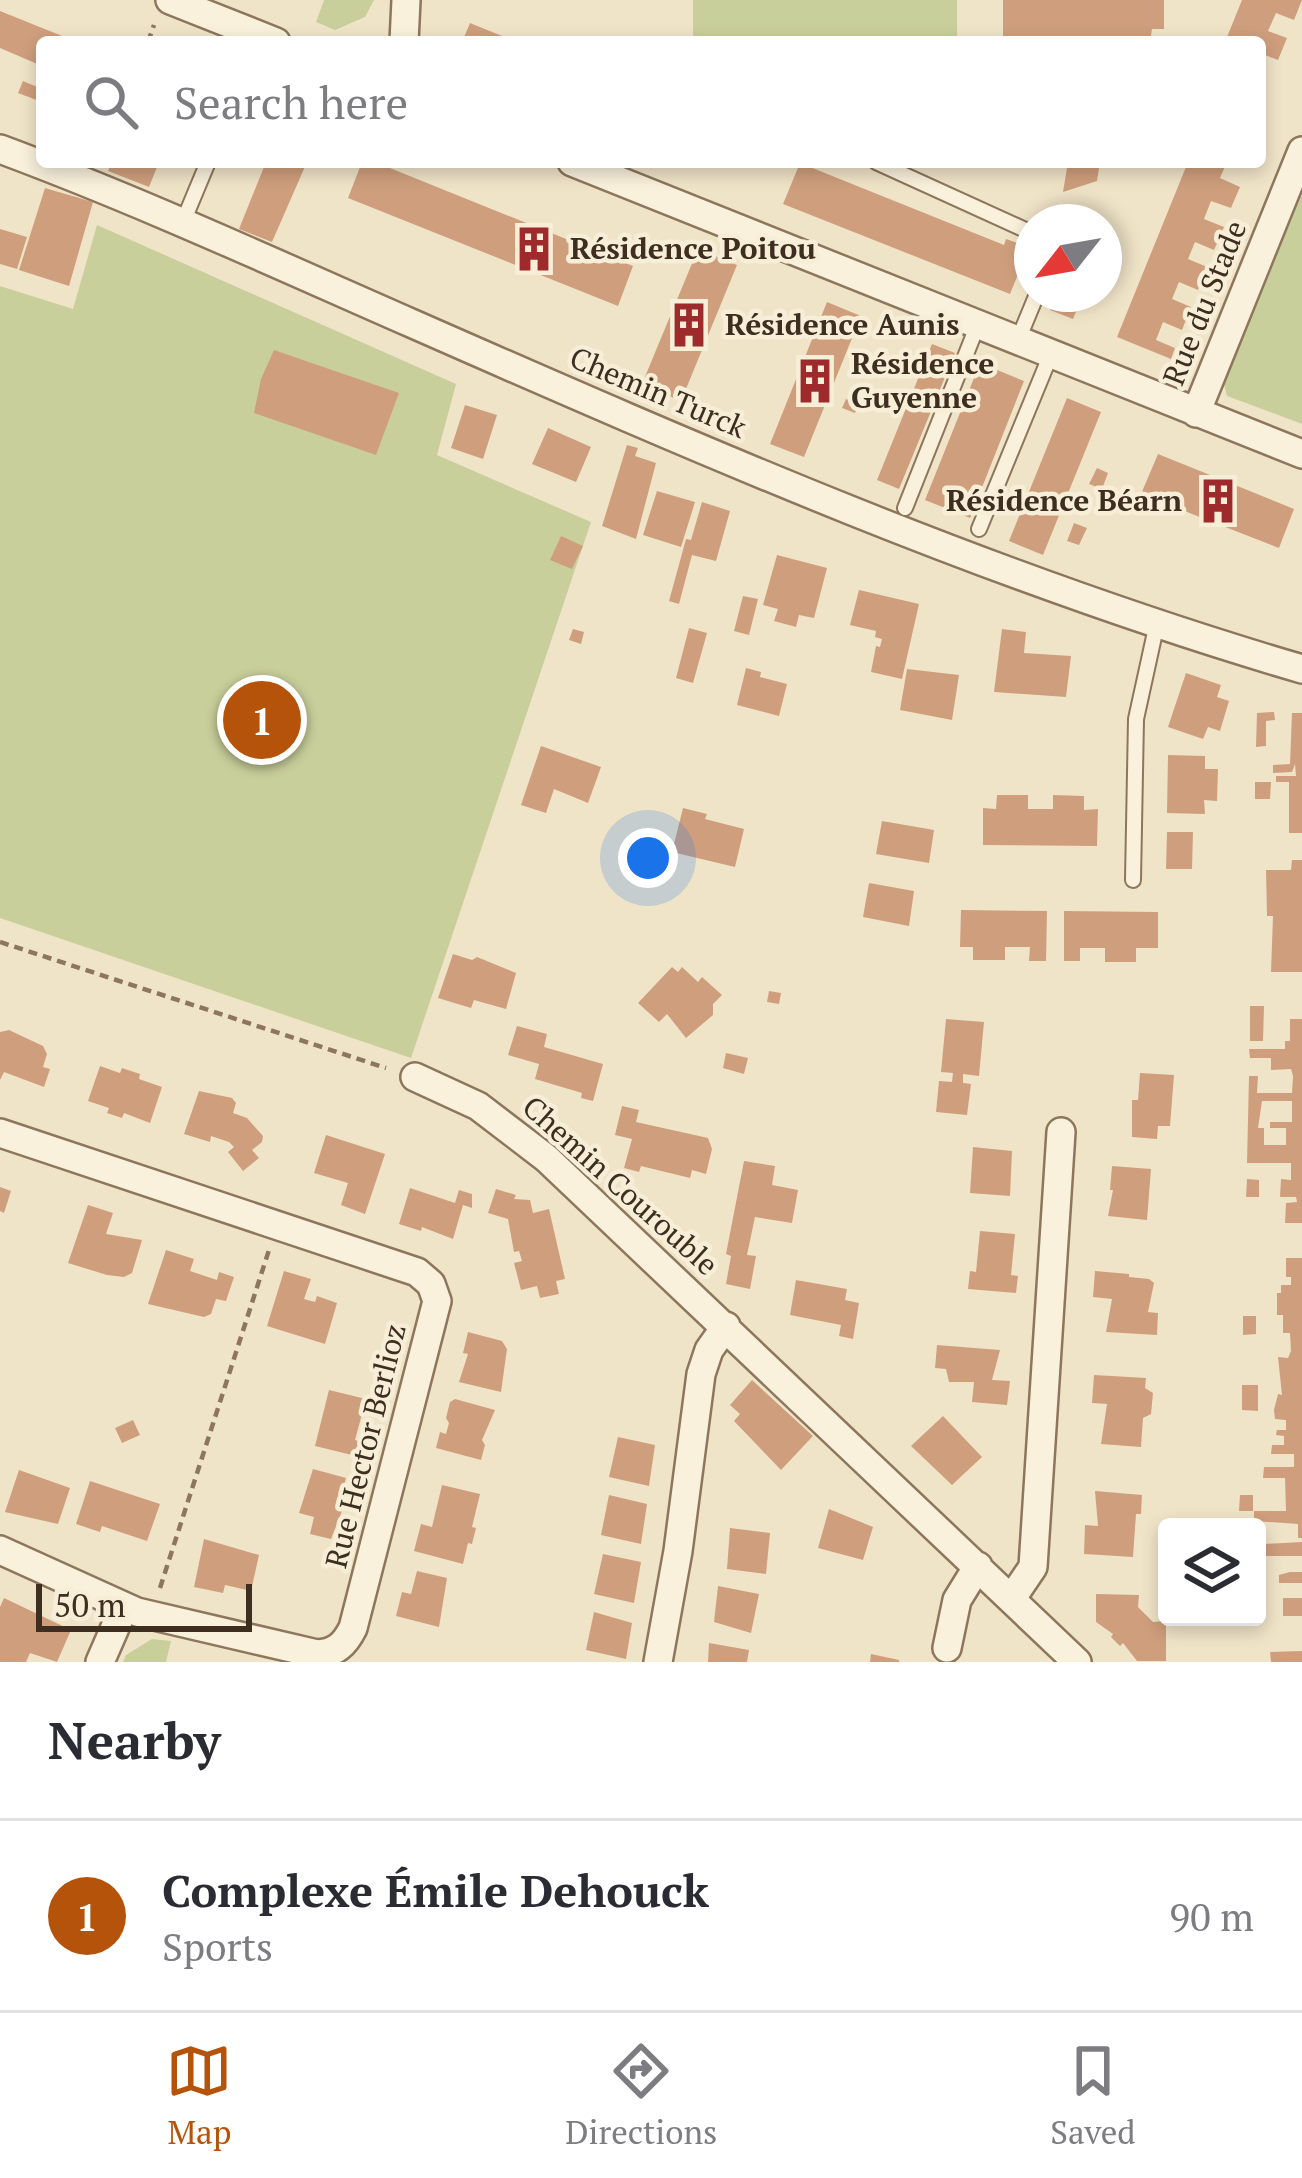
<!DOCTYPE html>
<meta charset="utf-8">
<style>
:root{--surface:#fff;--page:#f7f7f7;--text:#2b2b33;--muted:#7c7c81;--line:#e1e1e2;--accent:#b45309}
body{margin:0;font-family:"PT Serif",serif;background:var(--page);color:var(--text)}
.controls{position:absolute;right:36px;bottom:36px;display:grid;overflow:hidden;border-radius:12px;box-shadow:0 6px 18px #0003}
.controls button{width:108px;height:108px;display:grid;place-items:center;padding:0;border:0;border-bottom:3px solid var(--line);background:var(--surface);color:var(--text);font:60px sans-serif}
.compass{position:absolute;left:1014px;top:204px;width:108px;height:108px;border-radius:50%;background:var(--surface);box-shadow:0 6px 18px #0003;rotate:239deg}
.scale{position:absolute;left:36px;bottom:30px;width:216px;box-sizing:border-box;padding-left:12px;border:6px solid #3d2e20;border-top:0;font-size:33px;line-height:42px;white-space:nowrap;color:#3d2e20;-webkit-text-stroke:9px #f7eed8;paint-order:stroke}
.you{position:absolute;left:648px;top:858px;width:42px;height:42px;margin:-30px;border:9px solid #fff;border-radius:50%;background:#1a73e8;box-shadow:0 0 0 18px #1a73e833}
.badge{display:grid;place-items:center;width:78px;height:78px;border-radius:50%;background:var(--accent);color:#fff;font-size:39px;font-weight:700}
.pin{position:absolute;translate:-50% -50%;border:6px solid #fff;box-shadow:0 3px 12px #0006}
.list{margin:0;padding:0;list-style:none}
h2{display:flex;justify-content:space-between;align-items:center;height:156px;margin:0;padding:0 48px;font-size:51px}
h2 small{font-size:39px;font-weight:400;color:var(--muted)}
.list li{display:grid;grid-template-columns:78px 1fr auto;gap:36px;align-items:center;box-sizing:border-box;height:192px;padding:0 48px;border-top:3px solid var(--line)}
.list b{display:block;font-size:45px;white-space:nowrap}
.list p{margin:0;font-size:39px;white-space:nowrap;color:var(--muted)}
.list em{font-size:39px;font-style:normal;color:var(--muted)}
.icon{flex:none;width:66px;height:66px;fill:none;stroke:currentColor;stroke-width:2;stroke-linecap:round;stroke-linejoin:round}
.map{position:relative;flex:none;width:1302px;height:1662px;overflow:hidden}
.search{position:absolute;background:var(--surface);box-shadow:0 6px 18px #0003;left:36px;right:36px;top:36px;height:132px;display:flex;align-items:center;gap:30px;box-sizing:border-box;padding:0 42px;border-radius:12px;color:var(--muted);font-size:45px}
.sheet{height:348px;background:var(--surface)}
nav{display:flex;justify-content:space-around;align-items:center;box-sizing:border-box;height:168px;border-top:3px solid var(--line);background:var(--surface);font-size:33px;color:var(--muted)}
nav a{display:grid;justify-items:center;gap:6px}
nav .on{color:var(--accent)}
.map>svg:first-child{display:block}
.green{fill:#c9cf9b}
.building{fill:#cf9f7d;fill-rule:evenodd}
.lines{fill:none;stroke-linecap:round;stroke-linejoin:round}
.lane-casing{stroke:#8d765c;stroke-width:18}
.street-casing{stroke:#8d765c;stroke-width:32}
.path{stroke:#8d765c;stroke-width:4.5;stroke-dasharray:9 6;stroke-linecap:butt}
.lane{stroke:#faf1dc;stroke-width:14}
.street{stroke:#faf1dc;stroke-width:27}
.labels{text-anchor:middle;stroke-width:9;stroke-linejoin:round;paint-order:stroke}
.poi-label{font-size:30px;font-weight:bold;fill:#3d2e20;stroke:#f7eed8;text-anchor:start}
.street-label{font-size:30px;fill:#3d2e20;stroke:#f7eed8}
</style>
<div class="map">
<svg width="1302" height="1662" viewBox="0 0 1302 1662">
<rect width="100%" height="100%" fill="#f0e4c8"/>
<!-- green -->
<path class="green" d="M324 0H374L365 17 335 30 316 22Z
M693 0H957V42H693Z
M1302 194V424L1227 396 1224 384Z
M97 225 456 384 437 455 591 522 411 1058 0 918V286L73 309Z
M152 1639 171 1641 166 1662H123L126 1655Z"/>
<!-- building -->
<path class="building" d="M1003 0H1164V29H1152L1150 42H1003Z
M1242 0H1302L1294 20 1276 13 1268 31 1287 38 1278 60 1260 53V42H1225Z
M0 11 77 42H42V66L0 48Z
M470 23 517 42H462Z
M23 81 42 89V102L18 93Z
M112 162H159L149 187 108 171Z
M266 162H307L272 242 239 229Z
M362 162H375L633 266 618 306 348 198Z
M1068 162H1100L1097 181 1063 192Z
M1188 162H1227L1220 178 1240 187 1231 208 1211 201 1204 219 1224 227 1214 250 1195 242 1188 259 1207 267 1198 290 1179 282 1172 299 1191 307 1182 330 1163 322 1156 340 1175 348 1171 359 1117 337Z
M800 163 1004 245 1006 239 1029 247 1010 294 783 204Z
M45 188 93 202 69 286 19 270Z
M0 229 27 237 17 269 0 264Z
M698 249 737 265 681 401 642 384Z
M1056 294H1083L1073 319 1050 310Z
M827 302 861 316 804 457 770 444Z
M932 344 955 353 899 489 877 480Z
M274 350 399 393 376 455 254 413 261 379Z
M980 363 1024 381 970 518 925 500Z
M1067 398 1101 412 1043 555 1009 541Z
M846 399 860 404 855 413 842 408Z
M465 405 497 415 483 459 451 448Z
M548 428 591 447 576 482 532 464Z
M627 445 638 448 635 456 656 463 636 539 602 526Z
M1158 454 1294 509 1279 548 1141 494Z
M1097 468 1108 473 1102 489 1089 484Z
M657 491 695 502 681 547 643 535Z
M702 502 730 511 716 561 692 555 679 604 669 601 686 539 691 540Z
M1074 523 1087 528 1079 545 1067 541Z
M561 536 583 546 572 569 550 560Z
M777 555 827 568 814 618 799 615 796 627 774 621 778 609 763 605Z
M859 590 919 604 902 679 871 672 876 646 880 647 882 639 875 637 876 631 850 625Z
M743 596 758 599 749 635 734 631Z
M689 628 707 633 693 683 676 678Z
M573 629 584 632 581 644 569 640Z
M1002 629 1026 632 1024 653 1071 656 1066 697 994 692Z
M746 668 761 672 760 677 787 684 779 716 737 705Z
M907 669 959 675 952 720 900 710Z
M1186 673 1221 685 1217 697 1229 701 1220 731 1208 727 1203 739 1168 727Z
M1274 712 1275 720 1266 721V746L1256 747 1257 713Z
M1292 713H1302V833H1289V782H1276V776H1296L1295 764 1292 772 1273 773V765L1290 764Z
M541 746 601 767 588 803 554 789 546 813 521 805Z
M1168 755 1205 756V769H1218L1217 801 1204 800 1205 814 1167 813Z
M1255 782H1271L1270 799H1255Z
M997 795H1028V809H1053V795L1084 796V810L1098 809 1097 846 983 845V808L996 809Z
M683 808 707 814 705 819 744 829 735 867 672 852Z
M882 821 934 830 929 863 876 854Z
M1167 832H1193L1192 869H1166Z
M1292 860H1302V972H1271L1273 916H1267L1266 870H1291Z
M869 883 914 891 909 926 863 917Z
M961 910 1047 911 1046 961H1029L1030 947H1005V960H973V947H960Z
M1064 911 1158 912V948H1136V962H1105V948H1080V961H1064Z
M453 954 472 960 477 957 516 973 506 1009 474 1000 471 1008 438 998Z
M672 967 678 972 682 967 698 982 702 977 722 995 713 1004V1015L686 1038 667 1014 659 1022 638 1003Z
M769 991 781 993 779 1004 767 1002Z
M1250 1006H1264L1263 1041H1250Z
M946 1019 984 1022 979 1076 963 1074V1083L971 1084 967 1115 936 1112 939 1081 952 1082 953 1073 941 1072Z
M1290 1019H1302V1223H1285L1286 1203 1297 1202 1296 1197H1280L1281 1179 1291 1180V1163H1247L1249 1076H1258L1257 1093H1292L1293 1076 1291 1069 1271 1070V1058H1250L1249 1049H1285V1041H1290ZM1262 1101H1292V1122H1270V1128H1286V1145H1264V1128H1258Z
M517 1026 547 1034 544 1047 603 1064 593 1101 581 1098 582 1093 535 1079 539 1064 508 1055Z
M9 1030 43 1046 47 1054 43 1067 50 1069 44 1087 4 1072 0 1080V1032Z
M726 1053 748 1058 744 1074 723 1068Z
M100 1066 120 1073 122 1068 140 1074 139 1079 162 1087 150 1123 124 1113 122 1118 107 1113 109 1108 88 1101Z
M1140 1073 1174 1075 1170 1126H1158L1157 1139 1132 1137V1100H1138Z
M199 1091 232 1098 236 1103 233 1113 247 1118 263 1136 262 1142 252 1150 259 1158 243 1171 228 1152 234 1147 229 1142 211 1136 210 1142 184 1134Z
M622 1106 639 1110 636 1122 708 1138 712 1149 706 1174 692 1170 690 1178 641 1166 639 1172 624 1168 632 1139 615 1135Z
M326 1135 385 1154 365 1214 341 1205 348 1183 314 1173Z
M973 1147 1012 1151 1010 1196 970 1193Z
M744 1161 775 1166 772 1185 798 1190 792 1223 755 1217 747 1255 756 1256 750 1289 726 1284 731 1256 726 1254Z
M1112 1166 1151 1169 1147 1220 1108 1216 1113 1190H1110Z
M1247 1179 1259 1180V1197H1246Z
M0 1187 11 1191 4 1213 0 1211Z
M410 1188 455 1203 459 1190 472 1194V1208L463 1205 453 1239 422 1227 421 1231 399 1224Z
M496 1189 516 1195 514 1199 530 1200 533 1213 549 1209 565 1279 556 1281 559 1294 540 1298 537 1286 521 1290 514 1263 522 1261 519 1251 514 1252 508 1219 488 1213Z
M88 1205 113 1213 106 1234 142 1240 132 1273 124 1277 107 1275 68 1263Z
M980 1231 1015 1234 1011 1275 1018 1276 1016 1293 968 1289 970 1271 976 1272Z
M166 1250 194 1259 190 1271 217 1280 219 1272 234 1277 226 1301 216 1299 211 1314 204 1317 148 1304Z
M1286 1258H1302V1538H1298V1524L1254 1521V1511H1286L1285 1478H1263L1264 1467H1294V1454H1271L1272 1445H1284V1436L1276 1435 1277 1430H1286V1420L1275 1419 1274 1410 1278 1394 1282 1395 1278 1357 1288 1358 1291 1351 1290 1333H1283V1315H1277V1293H1281V1285H1291V1277H1286Z
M284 1271 311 1279 304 1299 315 1302 317 1296 337 1303 325 1344 267 1326Z
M1095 1271 1129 1274V1277L1149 1279 1154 1283 1148 1312 1158 1313 1157 1335 1106 1332 1112 1299 1093 1297Z
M796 1280 847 1289 845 1300 859 1303 853 1339 839 1336 841 1325 790 1315Z
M1243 1316H1256V1334L1243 1335Z
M468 1332 502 1341 507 1349 501 1392 459 1382 468 1354 463 1353Z
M937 1345 1000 1350 992 1380 1010 1381 1007 1405 972 1402 974 1382H949L946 1369 935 1368Z
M1094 1375 1146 1378 1145 1388 1153 1393 1151 1414 1143 1418 1141 1447 1101 1444 1107 1404 1092 1403Z
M752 1380 813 1436 781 1470 734 1421 740 1414 730 1405Z
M1242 1385H1258V1411L1242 1410Z
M329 1390 366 1399 355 1440 360 1441 356 1456 315 1446Z
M455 1399 495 1410 482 1440 485 1445 481 1460 436 1448 440 1432 446 1434 449 1423 446 1418 450 1402Z
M943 1416 982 1457 952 1485 911 1446Z
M133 1420 140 1435 122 1443 115 1428Z
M618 1437 655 1445 649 1486 609 1477Z
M313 1469 346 1478 339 1504 344 1506 331 1539 310 1534 314 1517 299 1513Z
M19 1470 70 1488 58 1524 5 1512Z
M90 1481 160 1504 147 1541 102 1526 100 1532 76 1524Z
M442 1485 480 1494 472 1527 476 1528 472 1544 468 1543 463 1564 414 1551 421 1524 432 1527Z
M1095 1491 1142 1495 1141 1514H1136L1133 1557 1084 1554 1085 1525 1098 1526Z
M609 1495 647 1504 641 1544 601 1535Z
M1240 1495H1253V1511H1239Z
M829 1509 873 1527 863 1560 818 1548Z
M730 1528 770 1533 766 1574 727 1569Z
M204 1539 259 1555 251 1591 225 1585 223 1593 194 1587Z
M1302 1542V1556H1265V1544Z
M603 1554 641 1562 634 1603 594 1594Z
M417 1571 447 1578 439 1627 396 1616 402 1592 411 1594Z
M1290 1572H1302V1583H1279V1575Z
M718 1586 759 1594 751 1633 714 1622Z
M1096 1594 1139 1595 1138 1607 1153 1622 1166 1621V1661H1137L1123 1643 1120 1646 1111 1637 1113 1634 1096 1622Z
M4 1598 71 1630 57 1662 30 1653 26 1662H0V1607Z
M1283 1598H1302V1616H1283Z
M594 1612 632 1623 626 1659 586 1650Z
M709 1643 749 1650 747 1662H708Z
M1302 1651V1662H1271L1270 1652Z
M871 1654 899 1660V1662H870Z"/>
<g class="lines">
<!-- lane casing -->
<g class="lane-casing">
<path id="lane" d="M876 162 1032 233
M183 222 208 162
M1018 340 1037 294
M905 508 978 324
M979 529 1051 354
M1133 880 1136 719 1157 623"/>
</g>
<!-- street casing -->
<g class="street-casing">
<path id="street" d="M170 0 276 42
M404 42 406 0
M0 149C140 201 274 263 411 323 702 451 997 580 1302 669
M572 162 1302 454
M1196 413 1302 151
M415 1077 478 1106 546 1158 1077 1662
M0 1133 417 1272 431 1284 437 1301 353 1628C345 1644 336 1653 317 1654L137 1612 0 1550
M1012 1598 1033 1567 1061 1132
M947 1648 957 1600 978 1566
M100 1662 124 1607
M658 1662 678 1551 701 1374 709 1350 726 1326"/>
</g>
<!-- path -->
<path class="path" d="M148 42 154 25
M0 942 386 1068
M160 1588 269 1250"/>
<!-- lane -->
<use href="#lane" class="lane"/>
<!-- street -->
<use href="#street" class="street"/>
</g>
<!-- icons -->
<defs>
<g id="building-bare" transform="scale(3.6)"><path d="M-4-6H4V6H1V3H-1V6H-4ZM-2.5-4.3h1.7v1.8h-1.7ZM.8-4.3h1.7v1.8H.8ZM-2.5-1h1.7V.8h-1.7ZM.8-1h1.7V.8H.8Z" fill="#9e2a2b" stroke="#f7eed8" stroke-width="2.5" paint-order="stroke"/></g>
</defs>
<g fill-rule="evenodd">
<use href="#building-bare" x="534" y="249"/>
<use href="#building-bare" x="689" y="325"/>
<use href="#building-bare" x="815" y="381"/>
<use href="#building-bare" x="1218" y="501"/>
</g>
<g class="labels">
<!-- poi labels -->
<g class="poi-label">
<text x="570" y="259">Résidence Poitou</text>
<text x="725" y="335">Résidence Aunis</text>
<text x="851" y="374">Résidence<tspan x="851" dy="34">Guyenne</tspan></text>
<text x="1182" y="511" text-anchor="end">Résidence Béarn</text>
</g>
<!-- street labels -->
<g class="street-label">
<text transform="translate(1205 303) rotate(-68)" y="10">Rue du Stade</text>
<text transform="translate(658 393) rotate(23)" y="10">Chemin Turck</text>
<text transform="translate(620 1186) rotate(42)" y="10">Chemin Courouble</text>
<text transform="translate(366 1446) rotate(-76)" y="10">Rue Hector Berlioz</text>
</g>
</g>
</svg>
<div class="controls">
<button><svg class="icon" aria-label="layers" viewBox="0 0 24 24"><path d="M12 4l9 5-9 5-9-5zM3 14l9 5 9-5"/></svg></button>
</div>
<svg class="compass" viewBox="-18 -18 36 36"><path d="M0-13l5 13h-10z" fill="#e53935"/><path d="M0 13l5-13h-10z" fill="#7c7c81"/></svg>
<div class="scale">50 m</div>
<div class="you"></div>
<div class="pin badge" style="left:262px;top:720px">1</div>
<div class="search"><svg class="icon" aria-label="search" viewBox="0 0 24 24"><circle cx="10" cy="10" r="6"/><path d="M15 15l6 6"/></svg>Search here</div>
</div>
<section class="sheet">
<h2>Nearby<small></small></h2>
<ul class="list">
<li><span class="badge">1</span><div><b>Complexe Émile Dehouck</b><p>Sports</p></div><em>90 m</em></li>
</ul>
</section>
<nav>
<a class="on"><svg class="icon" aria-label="map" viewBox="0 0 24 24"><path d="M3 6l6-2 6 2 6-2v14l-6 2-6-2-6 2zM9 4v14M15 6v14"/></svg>Map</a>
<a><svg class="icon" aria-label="directions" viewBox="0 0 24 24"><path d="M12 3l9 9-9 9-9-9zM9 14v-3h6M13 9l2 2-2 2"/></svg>Directions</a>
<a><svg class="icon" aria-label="saved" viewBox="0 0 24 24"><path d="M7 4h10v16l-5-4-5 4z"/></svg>Saved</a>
</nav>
